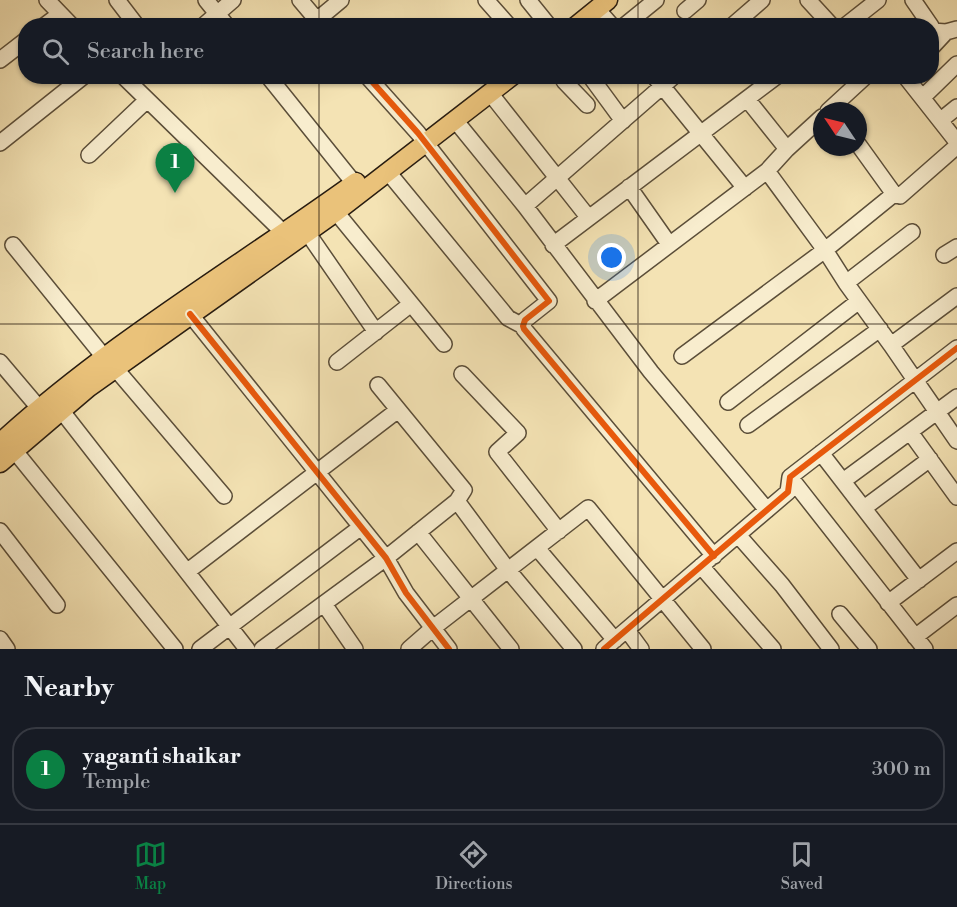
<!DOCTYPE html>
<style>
:root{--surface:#171b24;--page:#242831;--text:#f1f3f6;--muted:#9ea1a6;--line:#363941;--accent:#0b8043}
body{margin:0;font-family:"Libre Bodoni",serif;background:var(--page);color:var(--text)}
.compass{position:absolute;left:813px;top:102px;width:54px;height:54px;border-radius:50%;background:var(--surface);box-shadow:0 2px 4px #0004;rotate:305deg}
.you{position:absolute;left:612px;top:258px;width:21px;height:21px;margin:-15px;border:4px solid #fff;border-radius:50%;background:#1a73e8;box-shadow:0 0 0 9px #1a73e833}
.badge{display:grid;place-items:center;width:39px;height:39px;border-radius:50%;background:var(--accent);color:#fff;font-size:20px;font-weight:700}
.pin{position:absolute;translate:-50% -50px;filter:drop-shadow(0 2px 3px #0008)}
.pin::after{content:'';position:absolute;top:32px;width:21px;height:18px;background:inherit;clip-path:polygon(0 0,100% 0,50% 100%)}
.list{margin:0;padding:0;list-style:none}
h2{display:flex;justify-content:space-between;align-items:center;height:78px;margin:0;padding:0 24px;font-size:26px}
h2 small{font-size:20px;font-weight:400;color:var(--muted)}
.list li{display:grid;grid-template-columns:39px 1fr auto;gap:18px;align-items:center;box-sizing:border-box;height:84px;margin:0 12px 12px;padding:0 12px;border:2px solid var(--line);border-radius:24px}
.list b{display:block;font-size:22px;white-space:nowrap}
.list p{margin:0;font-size:20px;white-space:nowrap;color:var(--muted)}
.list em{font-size:20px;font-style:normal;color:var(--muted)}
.icon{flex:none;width:33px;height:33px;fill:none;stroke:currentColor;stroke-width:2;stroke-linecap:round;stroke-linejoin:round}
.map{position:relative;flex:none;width:957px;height:649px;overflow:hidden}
.search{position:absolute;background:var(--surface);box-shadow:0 2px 4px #0004;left:18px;right:18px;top:18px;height:66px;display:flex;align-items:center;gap:15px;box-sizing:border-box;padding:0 21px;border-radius:24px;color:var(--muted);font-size:22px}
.sheet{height:174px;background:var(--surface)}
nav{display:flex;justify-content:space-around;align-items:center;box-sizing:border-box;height:84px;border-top:2px solid var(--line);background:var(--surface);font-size:16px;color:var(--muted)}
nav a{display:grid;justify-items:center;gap:3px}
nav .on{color:var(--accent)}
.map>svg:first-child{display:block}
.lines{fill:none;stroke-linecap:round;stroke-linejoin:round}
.minor-casing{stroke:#5b4e39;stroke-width:18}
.major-casing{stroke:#281c10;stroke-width:21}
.minor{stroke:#f8edce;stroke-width:15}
.major{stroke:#eac27a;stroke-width:18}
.cycleway-casing{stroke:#f8edce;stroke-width:10}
.cycleway{stroke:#e8590c;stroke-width:6}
.grid{fill:none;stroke:#281c10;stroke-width:1.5;stroke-opacity:0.55}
</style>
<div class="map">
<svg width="957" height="649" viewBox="0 0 957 649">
<rect width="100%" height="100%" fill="#f4e3b4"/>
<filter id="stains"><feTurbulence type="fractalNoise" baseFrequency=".00333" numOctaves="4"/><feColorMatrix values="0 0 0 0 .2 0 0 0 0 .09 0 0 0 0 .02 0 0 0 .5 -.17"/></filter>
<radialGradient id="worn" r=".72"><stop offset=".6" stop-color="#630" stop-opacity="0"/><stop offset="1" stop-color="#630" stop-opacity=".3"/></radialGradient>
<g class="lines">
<!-- minor casing -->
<g class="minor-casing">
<path id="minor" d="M47 0 72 26
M117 0 137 26
M206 0 227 26
M300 0 322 26
M486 0 509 26
M528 0 549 26
M808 0 832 26
M913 0 931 26
M597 9 612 26
M685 11 698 0
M317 20 341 0
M44 26 60 14
M203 26 233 0
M624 26 656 0
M732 26 762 0
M845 26 878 0
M932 31 946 32 957 29
M932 47 946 32
M0 60 26 40
M123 76 291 240
M268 76 354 183
M367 76 418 133 549 301 525 320 523 326 524 329 714 556
M564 76V81L587 105
M590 76 623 121
M654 76 745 188
M905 76 957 142
M490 93 588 217
M923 97 957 64
M747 99 787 149
M828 111 866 76
M455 120 525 206 651 372 767 510
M941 120 957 107
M0 143 84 76
M858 144 894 194
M89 155 147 100
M767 171 825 250 846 283 891 345 957 441
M388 172 508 318 523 326
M629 187 669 244
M525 206 674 76
M336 212 444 344
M307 232 376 332
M13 245 104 357
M553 245 777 76
M944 255 957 247
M846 283 912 232
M595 301 767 171 787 149 822 117
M190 314 386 558 406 593 449 649
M891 345 957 296
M682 356 825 250 894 194 900 196 957 146
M0 362 39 408
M337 362 411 304
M115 368 224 496
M462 374 518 433 497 452 559 531
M728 402 859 301
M61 410 247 649
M748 425 880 329
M910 432 957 497
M14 450 175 649
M821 453 919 580
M790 477 925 649
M843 481 957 397
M457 501 508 570 574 649
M864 508 930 459
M0 531 57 605
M418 532 511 649
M738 535 782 585 831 649
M537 548 615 640
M701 566 773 649
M188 571 398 410
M888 603 957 551
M324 604 355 649
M840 614 869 649
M627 630 641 649
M915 637 957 605
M0 639 7 649
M200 649 361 527
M262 649 386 558 457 501 464 490 378 385
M409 649 433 628 588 508 703 649
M604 649 788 492 790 477 957 348"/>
</g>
<!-- major casing -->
<g class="major-casing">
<path id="major" d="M576 26 608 0
M0 443C109 343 237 268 356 182
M0 463 88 388 336 212 512 76"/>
</g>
<!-- minor -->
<use href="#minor" class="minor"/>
<!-- major -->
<use href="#major" class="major"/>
<!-- cycleway casing -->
<g class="cycleway-casing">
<path id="cycleway" d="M367 76 418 133 549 301 525 320 523 326 524 329 714 556
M190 314 386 558 406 593 449 649
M604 649 788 492 790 477 957 348"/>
</g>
<!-- cycleway -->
<use href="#cycleway" class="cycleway"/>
</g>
<!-- grid -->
<path class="grid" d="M319 0V26M638 0V26M319 76V649M638 76V649M0 324H957"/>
<rect width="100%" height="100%" filter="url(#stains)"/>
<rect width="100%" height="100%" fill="url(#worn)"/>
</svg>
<svg class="compass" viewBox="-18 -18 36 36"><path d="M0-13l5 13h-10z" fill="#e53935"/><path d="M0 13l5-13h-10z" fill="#9ea1a6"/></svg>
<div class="you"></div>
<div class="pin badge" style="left:175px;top:193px">1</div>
<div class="search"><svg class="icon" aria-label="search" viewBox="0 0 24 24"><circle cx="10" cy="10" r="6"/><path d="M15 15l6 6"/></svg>Search here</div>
</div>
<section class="sheet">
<h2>Nearby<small></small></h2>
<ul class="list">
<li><span class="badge">1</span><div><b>yaganti shaikar</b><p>Temple</p></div><em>300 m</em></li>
</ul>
</section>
<nav>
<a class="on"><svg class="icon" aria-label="map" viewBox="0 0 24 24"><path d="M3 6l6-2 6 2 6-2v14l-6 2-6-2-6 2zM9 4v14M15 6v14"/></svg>Map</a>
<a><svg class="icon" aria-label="directions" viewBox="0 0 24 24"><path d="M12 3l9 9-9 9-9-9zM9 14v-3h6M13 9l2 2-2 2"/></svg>Directions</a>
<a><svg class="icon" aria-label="saved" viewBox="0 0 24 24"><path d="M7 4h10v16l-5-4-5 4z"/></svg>Saved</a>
</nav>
